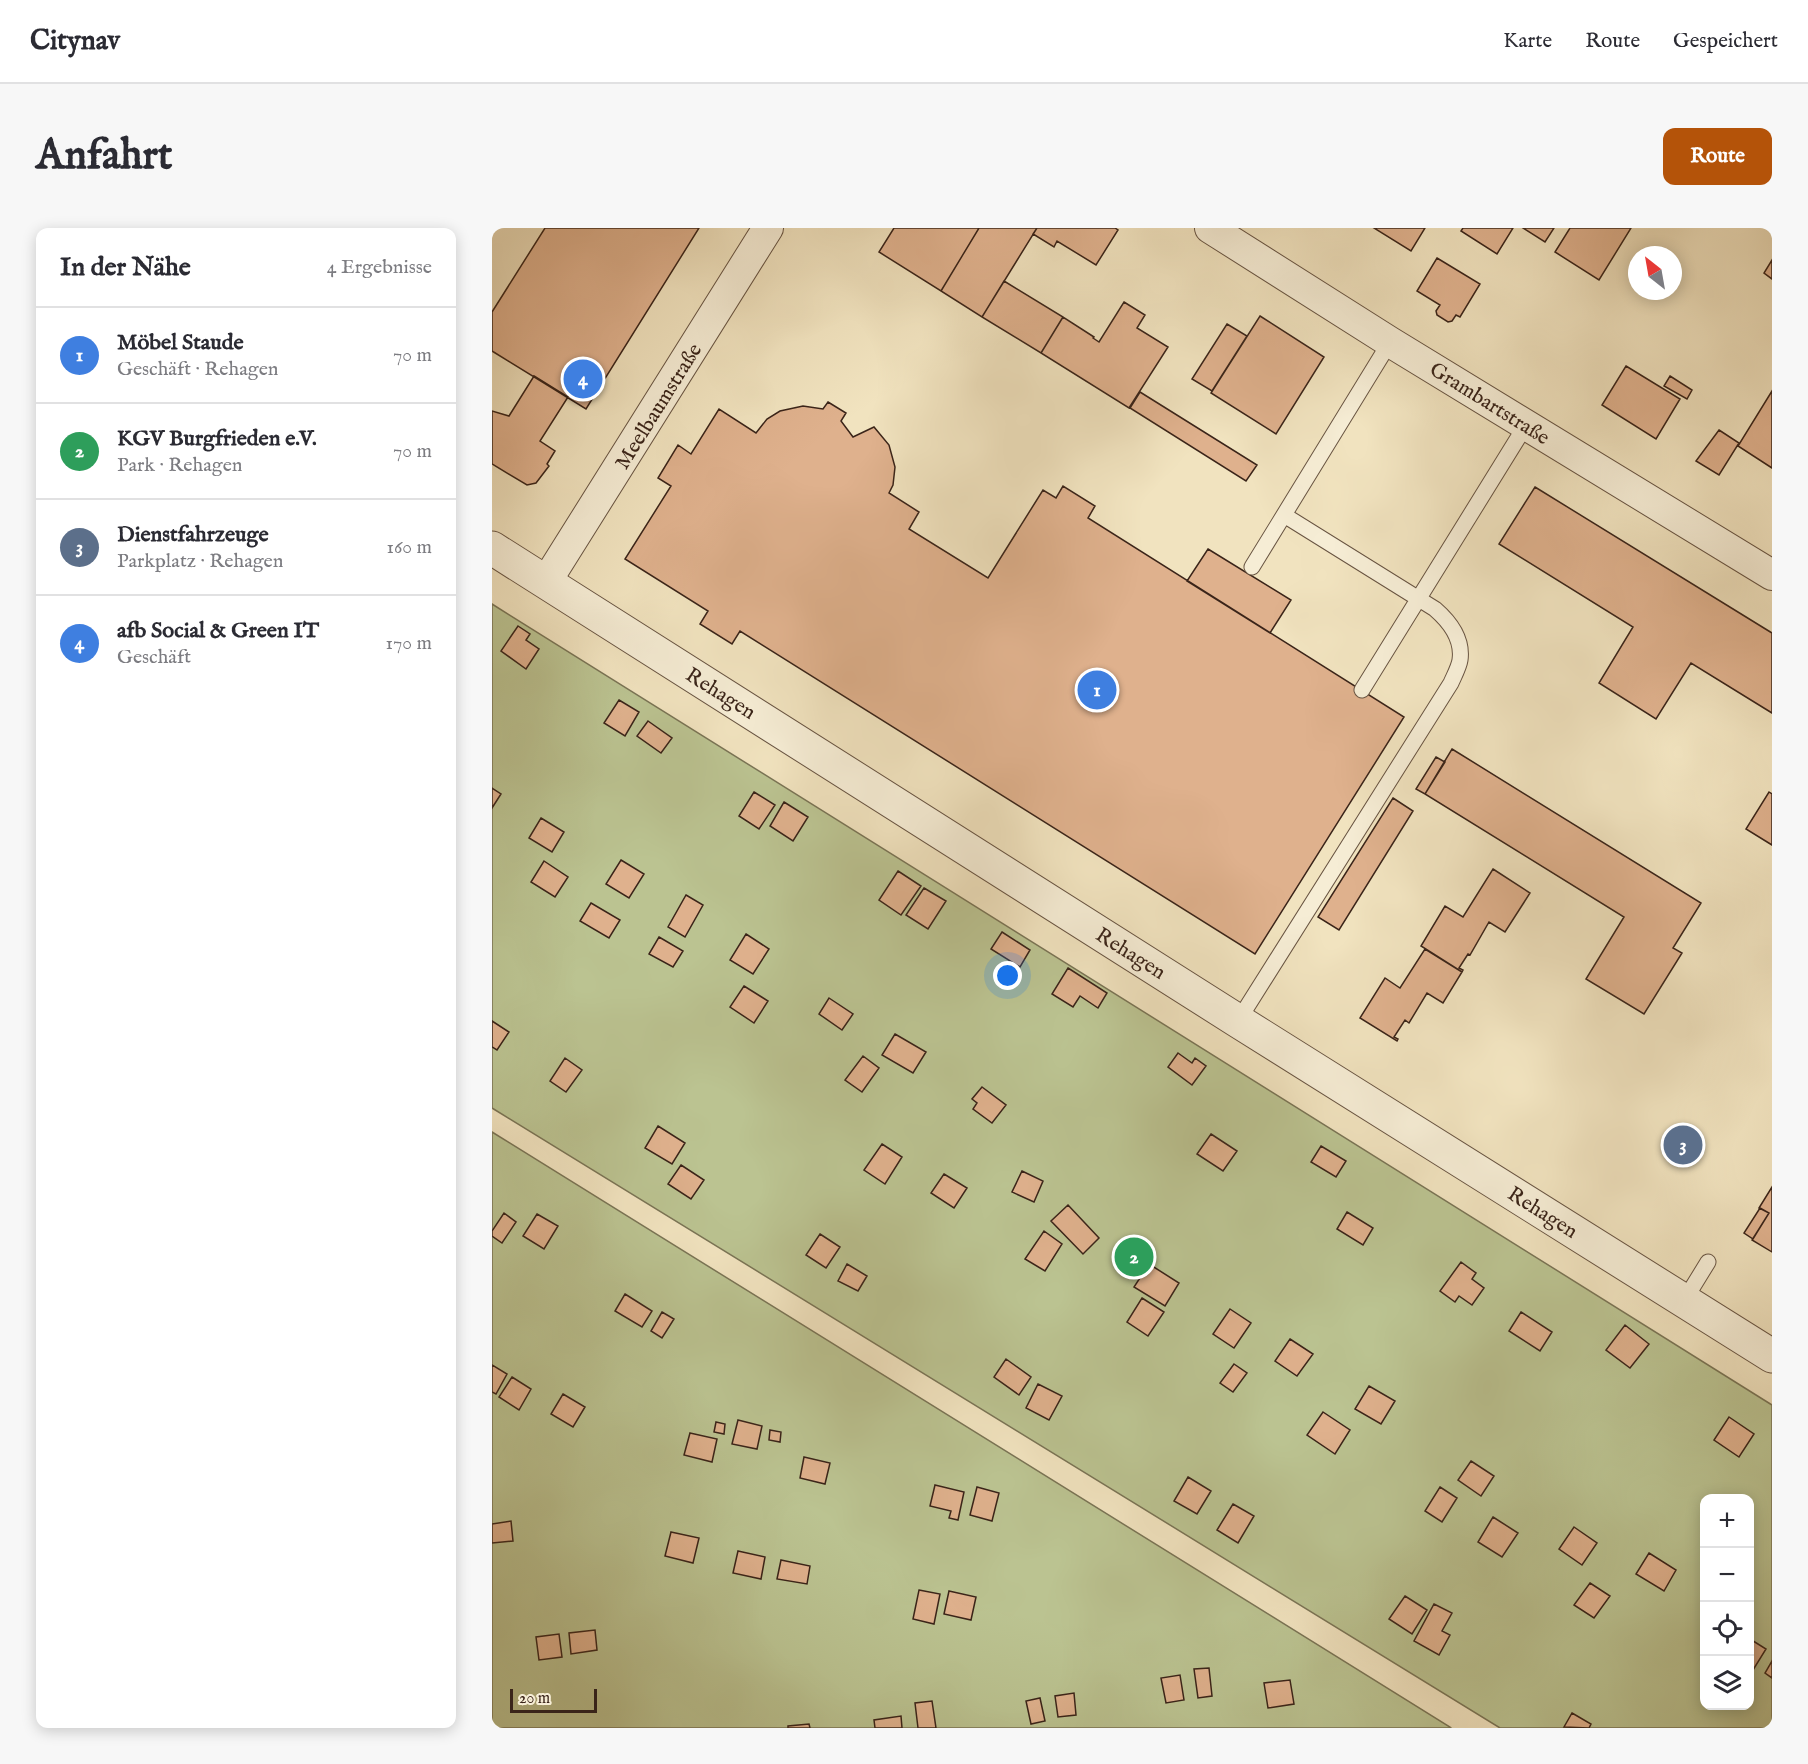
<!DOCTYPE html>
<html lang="de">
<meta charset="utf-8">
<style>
:root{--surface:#fff;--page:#f7f7f7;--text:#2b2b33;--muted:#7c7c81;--line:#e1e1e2;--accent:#b45309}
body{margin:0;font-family:"IM FELL English",serif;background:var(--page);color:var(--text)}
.controls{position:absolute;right:18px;bottom:18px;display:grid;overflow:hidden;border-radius:12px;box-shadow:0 3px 15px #0003}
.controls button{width:54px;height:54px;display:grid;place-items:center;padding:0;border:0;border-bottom:2px solid var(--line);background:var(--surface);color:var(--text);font:30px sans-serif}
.compass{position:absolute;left:1136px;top:18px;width:54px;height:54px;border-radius:50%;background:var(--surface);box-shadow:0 3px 15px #0003;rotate:329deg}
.scale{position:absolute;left:18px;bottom:15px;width:87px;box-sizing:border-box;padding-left:6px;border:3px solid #3a2419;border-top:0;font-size:16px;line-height:21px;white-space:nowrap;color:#3a2419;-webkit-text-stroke:4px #f6edd5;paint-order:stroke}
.you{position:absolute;left:516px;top:748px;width:21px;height:21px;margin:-15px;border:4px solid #fff;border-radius:50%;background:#1a73e8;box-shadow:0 0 0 9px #1a73e833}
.badge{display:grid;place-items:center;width:39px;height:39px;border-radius:50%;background:var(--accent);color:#fff;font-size:20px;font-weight:700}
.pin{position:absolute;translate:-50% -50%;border:3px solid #fff;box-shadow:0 2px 6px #0006}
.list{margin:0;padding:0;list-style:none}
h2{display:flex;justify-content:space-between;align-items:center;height:78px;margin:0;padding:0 24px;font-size:26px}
h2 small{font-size:20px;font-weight:400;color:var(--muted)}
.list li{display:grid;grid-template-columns:39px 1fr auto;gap:18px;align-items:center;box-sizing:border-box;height:96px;padding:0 24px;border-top:2px solid var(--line)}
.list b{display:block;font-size:22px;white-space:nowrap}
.list p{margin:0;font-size:20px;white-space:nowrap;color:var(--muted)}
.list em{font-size:20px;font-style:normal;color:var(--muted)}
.icon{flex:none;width:33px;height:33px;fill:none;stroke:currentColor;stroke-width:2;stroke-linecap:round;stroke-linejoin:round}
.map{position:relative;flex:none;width:1280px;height:1500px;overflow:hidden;border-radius:12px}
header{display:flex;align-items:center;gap:36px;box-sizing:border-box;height:84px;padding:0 30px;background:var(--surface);border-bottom:2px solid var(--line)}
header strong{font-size:28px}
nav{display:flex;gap:33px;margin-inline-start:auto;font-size:21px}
.intro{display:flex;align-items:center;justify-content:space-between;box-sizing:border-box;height:144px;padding:0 36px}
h1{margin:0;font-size:42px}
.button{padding:15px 27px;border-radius:12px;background:var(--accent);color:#fff;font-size:21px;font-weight:700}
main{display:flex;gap:36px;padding:0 36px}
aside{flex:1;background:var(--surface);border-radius:12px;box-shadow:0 3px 15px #0003}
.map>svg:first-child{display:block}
.green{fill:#bbc391;stroke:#7a7455;stroke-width:1.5;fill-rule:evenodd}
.building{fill:#dfb18d;stroke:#3a2419;stroke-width:1.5}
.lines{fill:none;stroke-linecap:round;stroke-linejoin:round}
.service-casing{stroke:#685442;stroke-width:17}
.minor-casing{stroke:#685442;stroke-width:32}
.tertiary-casing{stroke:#685442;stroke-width:35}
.service{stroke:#f6edd5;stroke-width:15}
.minor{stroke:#f6edd5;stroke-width:30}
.tertiary{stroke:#f6edd5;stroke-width:33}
.labels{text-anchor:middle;stroke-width:4.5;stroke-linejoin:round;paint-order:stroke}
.street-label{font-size:21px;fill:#3a2419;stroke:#f6edd5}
</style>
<header>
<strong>Citynav</strong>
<nav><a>Karte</a><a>Route</a><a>Gespeichert</a></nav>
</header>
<div class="intro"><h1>Anfahrt</h1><a class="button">Route</a></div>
<main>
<aside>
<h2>In der Nähe<small>4 Ergebnisse</small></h2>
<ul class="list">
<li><span class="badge" style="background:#3f7fe0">1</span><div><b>Möbel Staude</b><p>Geschäft · Rehagen</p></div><em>70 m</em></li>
<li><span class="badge" style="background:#2e9e5b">2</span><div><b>KGV Burgfrieden e.V.</b><p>Park · Rehagen</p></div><em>70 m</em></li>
<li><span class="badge" style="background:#5c6f8a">3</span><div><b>Dienstfahrzeuge</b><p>Parkplatz · Rehagen</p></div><em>160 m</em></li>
<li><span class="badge" style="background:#3f7fe0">4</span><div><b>afb Social &amp; Green IT</b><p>Geschäft</p></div><em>170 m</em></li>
</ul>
</aside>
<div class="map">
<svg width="1280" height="1500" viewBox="0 0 1280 1500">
<rect width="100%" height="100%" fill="#f1e3bf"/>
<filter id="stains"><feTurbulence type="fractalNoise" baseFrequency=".00333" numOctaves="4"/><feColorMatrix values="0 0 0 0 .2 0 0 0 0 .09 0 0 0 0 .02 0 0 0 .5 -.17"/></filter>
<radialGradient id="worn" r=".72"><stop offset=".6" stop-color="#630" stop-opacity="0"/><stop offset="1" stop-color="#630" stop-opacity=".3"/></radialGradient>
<!-- green -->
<path class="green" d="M0 376 1280 1177V1500H1008L0 880ZM1212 1270H1258V1478H1212Z
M0 904 958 1499 959 1500H0Z"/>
<!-- building -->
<path class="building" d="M53 0H207L94 181 0 123V84Z
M402 0H487L449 63 387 24Z
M487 0H545L490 89 449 63Z
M545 0H623L626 2 604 37 565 13 562 19 541 6Z
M882 0H933L919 23Z
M971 0H1021L1005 26 969 3Z
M1031 0H1062L1053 14Z
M1078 0H1139L1107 52 1063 24Z
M945 30 988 56 968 89 964 87 960 93 956 94 945 87 944 83 948 77 925 63Z
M1280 32V51L1272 45Z
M512 53 571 89 549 125 490 89Z
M632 74 653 87 645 100 676 119 637 180 549 125 571 89 602 109 601 110 607 114Z
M768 88 832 129 784 206 719 165Z
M735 96 755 108 720 163 700 151Z
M1134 138 1188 171 1164 211 1110 177Z
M42 148 76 169 48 213 63 223 55 236 57 238 44 255 35 257 0 236V183L17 188Z
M1178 148 1200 162 1195 171 1172 158Z
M1280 163V240L1246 218Z
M648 164 765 237 754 253 638 180Z
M336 174 354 185 349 193 361 209 382 199 397 217 403 239 401 257 397 265 427 284 417 301 496 350 551 262 564 270 571 258 603 278 596 290 912 489 763 726 248 403 240 416 208 396 216 383 133 331 179 258 166 250 186 217 199 226 227 181 264 205 275 191 288 183 311 178 331 181Z
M1227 202 1247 215 1227 247 1204 233Z
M1043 259 1280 405V485L1199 435 1164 491 1107 455 1141 399 1007 316Z
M716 321 799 372 778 405 695 353Z
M26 398 38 406 34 412 47 421 34 441 9 423Z
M127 472 147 484 133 508 112 495Z
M156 493 180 510 169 525 145 508Z
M960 521 1209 675 1181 720 1190 725 1152 786 1094 751 1132 689 933 566Z
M944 529 953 534 933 566 924 561Z
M0 560 9 566 0 580Z
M262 564 283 577 267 601 247 588Z
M1277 564 1280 566V617L1254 601Z
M901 570 921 583 847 702 826 689Z
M292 574 316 589 301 613 278 598Z
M49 590 72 604 60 624 37 610Z
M129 632 152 646 137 670 114 656Z
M52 633 76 649 63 669 39 654Z
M1001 641 1038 665 1013 704 997 694 978 727 976 726 967 740 971 742 970 744 929 718 953 678 971 689Z
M406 643 429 658 409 687 387 672Z
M432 660 454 673 436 701 414 687Z
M194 667 211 677 193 709 176 699Z
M99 675 128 692 117 710 88 693Z
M510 704 538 722 528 739 499 721Z
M254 706 277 721 261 746 238 732Z
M167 709 191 723 181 739 157 726Z
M933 721 970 744 951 775 935 765 917 795 913 792 902 809 906 811 905 813 868 790 893 750 908 760Z
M576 740 615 765 606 780 588 768 581 779 560 766Z
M252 758 276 773 262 795 238 779Z
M337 770 361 786 350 802 327 786Z
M0 793 17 804 5 822 0 819Z
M403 806 434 824 421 845 390 827Z
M686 825 700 835 703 830 714 838 700 857 676 839Z
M371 828 387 840 370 864 353 852Z
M73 830 90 842 74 864 58 853Z
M490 859 514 877 500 895 481 881 485 875 480 871Z
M166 898 193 915 180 936 153 920Z
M719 906 745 923 731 943 705 926Z
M390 916 410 929 393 956 372 942Z
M829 918 854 933 844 949 819 934Z
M189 937 212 952 199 971 176 956Z
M530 943 551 953 542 974 520 964Z
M452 946 475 960 462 980 439 965Z
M1280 959V1024L1260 1012 1277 985 1267 980Z
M576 977 607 1010 591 1026 559 993Z
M1268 980 1277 985 1261 1011 1252 1005Z
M855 984 881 1000 871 1017 845 1001Z
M12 985 24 994 10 1015 0 1008V1003Z
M45 986 66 998 52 1021 31 1008Z
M552 1003 570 1016 553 1043 533 1031Z
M328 1006 348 1019 334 1040 314 1027Z
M969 1034 984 1045 980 1051 992 1060 980 1077 967 1068 963 1074 948 1063Z
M355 1036 375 1048 366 1063 346 1053Z
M657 1036 687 1055 673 1078 642 1059Z
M133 1066 160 1083 150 1099 123 1083Z
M650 1070 672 1084 656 1108 635 1094Z
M738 1081 759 1095 742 1120 721 1106Z
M170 1084 182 1091 170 1110 159 1103Z
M1029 1084 1060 1104 1048 1123 1017 1103Z
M1133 1097 1157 1116 1138 1140 1114 1122Z
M798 1111 821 1126 805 1148 783 1133Z
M514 1131 539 1149 527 1167 502 1149Z
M742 1136 755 1145 741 1164 728 1155Z
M0 1137 15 1146 4 1166 0 1164Z
M20 1149 39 1161 27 1182 7 1169Z
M546 1156 570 1168 557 1192 534 1180Z
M877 1158 903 1173 889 1196 863 1181Z
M71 1166 93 1179 81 1199 59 1186Z
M831 1184 858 1202 843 1226 815 1207Z
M1237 1189 1262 1206 1247 1229 1222 1212Z
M246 1192 270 1198 265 1221 240 1216Z
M224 1194 233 1196 232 1206 222 1204Z
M278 1202 289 1204 288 1214 277 1212Z
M198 1205 225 1211 220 1234 192 1227Z
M312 1229 338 1235 333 1256 308 1250Z
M979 1233 1002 1248 989 1268 966 1252Z
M696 1249 719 1263 705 1286 682 1273Z
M443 1257 472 1264 466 1292 457 1290 459 1283 438 1278Z
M485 1259 507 1265 500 1293 478 1287Z
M948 1259 965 1270 950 1294 933 1283Z
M741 1276 762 1288 746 1315 725 1302Z
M1001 1289 1026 1305 1010 1329 986 1314Z
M19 1293 21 1313 0 1315V1296Z
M1082 1299 1105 1315 1090 1337 1067 1321Z
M179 1304 207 1310 201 1335 173 1328Z
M246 1323 273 1329 269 1351 241 1345Z
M1157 1325 1184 1342 1172 1363 1144 1346Z
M289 1332 318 1338 315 1356 285 1351Z
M1098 1355 1118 1368 1102 1390 1082 1377Z
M427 1362 448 1366 442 1396 421 1391Z
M457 1363 484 1369 479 1392 452 1386Z
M913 1368 935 1382 920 1406 897 1391Z
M942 1376 960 1385 950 1403 958 1407 947 1427 922 1413Z
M103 1402 105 1422 79 1426 77 1405Z
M67 1406 70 1429 47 1432 44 1409Z
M1258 1411 1274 1421 1261 1442 1258 1439Z
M1280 1433V1450L1273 1445Z
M717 1440 720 1468 706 1470 702 1441Z
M688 1447 692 1472 674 1475 669 1450Z
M798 1452 802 1476 776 1480 772 1455Z
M582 1465 584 1487 566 1489 563 1468Z
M548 1470 553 1493 539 1496 534 1473Z
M440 1473 444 1500H426L423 1475Z
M1080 1485 1099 1496 1097 1500 1072 1499Z
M409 1488 410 1500H383L382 1492Z
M317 1496 318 1500H296V1498Z"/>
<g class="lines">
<!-- service casing -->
<g class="service-casing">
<path id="service" d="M760 339 898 114
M870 462 1034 197
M746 793 959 455C962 448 967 439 968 432 971 411 958 394 943 381L792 287
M1192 1073 1216 1034"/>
</g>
<!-- minor casing -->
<g class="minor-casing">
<path id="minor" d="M718 0 898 114 1280 347
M54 354 276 0"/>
</g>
<!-- tertiary casing -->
<g class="tertiary-casing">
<path id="tertiary" d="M0 320 746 793 1280 1128"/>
</g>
<!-- service -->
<use href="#service" class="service"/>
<!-- minor -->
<use href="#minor" class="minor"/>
<!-- tertiary -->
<use href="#tertiary" class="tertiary"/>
</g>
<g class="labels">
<!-- street labels -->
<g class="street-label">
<text transform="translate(998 175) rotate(32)" y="7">Grambartstraße</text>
<text transform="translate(166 178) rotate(-58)" y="7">Meelbaumstraße</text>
<text transform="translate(229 465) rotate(32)" y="7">Rehagen</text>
<text transform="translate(639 725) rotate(32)" y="7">Rehagen</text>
<text transform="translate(1051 984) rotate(32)" y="7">Rehagen</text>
</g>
</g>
<rect width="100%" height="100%" filter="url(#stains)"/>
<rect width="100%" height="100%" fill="url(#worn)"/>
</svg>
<div class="controls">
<button>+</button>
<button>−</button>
<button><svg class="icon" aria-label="locate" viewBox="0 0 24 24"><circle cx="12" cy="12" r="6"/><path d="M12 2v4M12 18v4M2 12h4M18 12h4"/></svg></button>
<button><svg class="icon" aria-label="layers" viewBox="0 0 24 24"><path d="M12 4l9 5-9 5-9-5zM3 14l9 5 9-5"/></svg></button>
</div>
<svg class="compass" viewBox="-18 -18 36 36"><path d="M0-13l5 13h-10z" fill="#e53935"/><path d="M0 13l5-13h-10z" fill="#7c7c81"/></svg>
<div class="scale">20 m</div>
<div class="you"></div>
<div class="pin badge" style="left:605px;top:462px;background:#3f7fe0">1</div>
<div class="pin badge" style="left:642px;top:1029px;background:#2e9e5b">2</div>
<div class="pin badge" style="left:1191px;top:917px;background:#5c6f8a">3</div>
<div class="pin badge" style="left:91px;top:151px;background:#3f7fe0">4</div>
</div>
</main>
